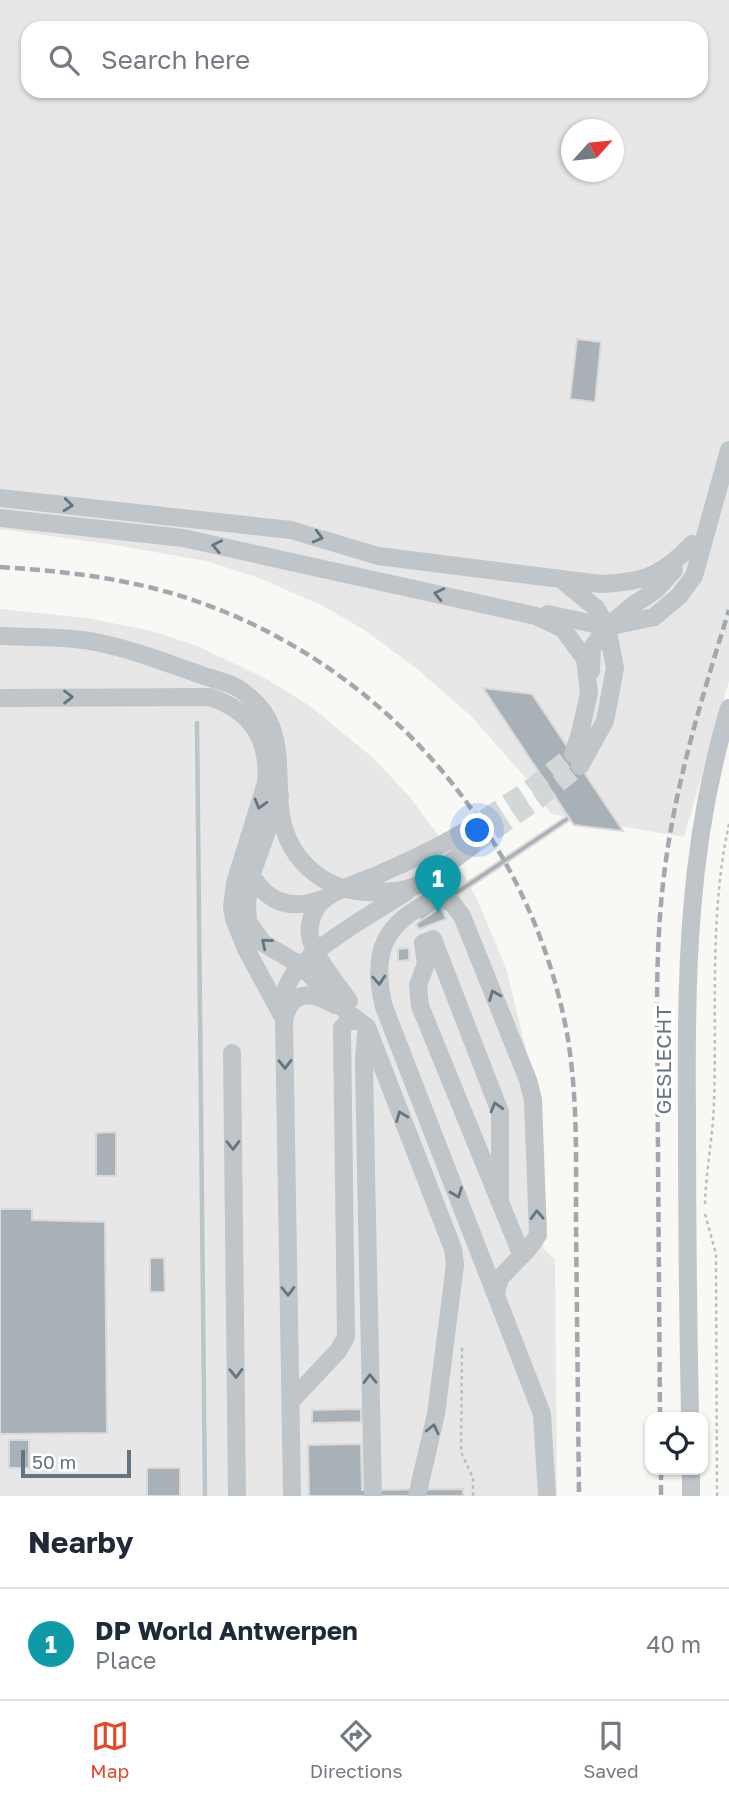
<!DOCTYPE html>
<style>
:root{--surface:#fff;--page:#f6f6f7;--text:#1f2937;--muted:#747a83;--line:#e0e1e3;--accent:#e64827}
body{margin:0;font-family:"Golos Text",sans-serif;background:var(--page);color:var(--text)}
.controls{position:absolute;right:21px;bottom:21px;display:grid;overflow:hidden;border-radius:14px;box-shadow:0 2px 5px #0004}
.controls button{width:63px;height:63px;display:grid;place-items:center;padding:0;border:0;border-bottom:2px solid var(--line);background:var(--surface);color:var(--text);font:35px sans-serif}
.compass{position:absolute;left:561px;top:119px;width:63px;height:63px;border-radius:50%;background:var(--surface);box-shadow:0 2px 5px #0004;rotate:63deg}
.scale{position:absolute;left:21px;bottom:18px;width:110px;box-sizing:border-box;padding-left:7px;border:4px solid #627581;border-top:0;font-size:19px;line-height:24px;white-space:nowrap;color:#627581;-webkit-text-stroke:5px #fff;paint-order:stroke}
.you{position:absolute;left:478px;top:831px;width:24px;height:24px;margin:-18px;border:5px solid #fff;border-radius:50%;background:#1a73e8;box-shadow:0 0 0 10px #1a73e833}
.badge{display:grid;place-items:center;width:46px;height:46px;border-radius:50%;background:var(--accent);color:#fff;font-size:23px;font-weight:700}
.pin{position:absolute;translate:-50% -58px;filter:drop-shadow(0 2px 4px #0008)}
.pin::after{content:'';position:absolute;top:37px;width:24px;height:21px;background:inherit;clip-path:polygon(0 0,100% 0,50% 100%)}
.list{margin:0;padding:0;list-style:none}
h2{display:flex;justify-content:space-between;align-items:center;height:91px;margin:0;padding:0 28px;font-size:30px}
h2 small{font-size:23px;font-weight:400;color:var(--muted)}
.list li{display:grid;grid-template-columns:46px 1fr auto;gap:21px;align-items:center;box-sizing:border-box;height:112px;padding:0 28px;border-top:2px solid var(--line)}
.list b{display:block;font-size:26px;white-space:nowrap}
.list p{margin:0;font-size:23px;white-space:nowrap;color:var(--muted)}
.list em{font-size:23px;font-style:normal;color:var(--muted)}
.icon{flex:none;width:38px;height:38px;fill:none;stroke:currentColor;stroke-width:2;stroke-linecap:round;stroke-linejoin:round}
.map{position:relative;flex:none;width:729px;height:1496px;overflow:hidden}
.search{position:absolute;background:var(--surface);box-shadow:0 2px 5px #0004;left:21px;right:21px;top:21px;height:77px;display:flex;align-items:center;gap:18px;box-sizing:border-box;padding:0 24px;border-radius:21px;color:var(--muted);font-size:26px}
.sheet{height:203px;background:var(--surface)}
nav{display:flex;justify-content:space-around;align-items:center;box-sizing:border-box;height:98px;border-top:2px solid var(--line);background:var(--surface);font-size:19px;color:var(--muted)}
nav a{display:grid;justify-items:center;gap:4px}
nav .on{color:var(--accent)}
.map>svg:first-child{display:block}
.built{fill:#e6e7e6;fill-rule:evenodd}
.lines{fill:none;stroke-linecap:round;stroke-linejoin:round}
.stream{stroke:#b8c6c9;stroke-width:4.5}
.building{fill:#a8b1b7;stroke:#dad9d7;stroke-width:2}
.minor-tunnel{stroke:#d2d7d8;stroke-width:18;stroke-dasharray:18 9;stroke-linecap:butt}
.path{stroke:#babec0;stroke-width:2.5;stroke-dasharray:3.5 3.5;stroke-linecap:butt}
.minor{stroke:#c0c5c9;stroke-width:18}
.rail{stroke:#a1a9af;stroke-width:4.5;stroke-dasharray:10 5;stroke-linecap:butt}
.oneway{stroke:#627581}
.labels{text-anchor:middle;stroke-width:7;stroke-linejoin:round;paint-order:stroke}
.street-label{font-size:21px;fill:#627581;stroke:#fff}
</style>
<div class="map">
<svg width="729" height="1496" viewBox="0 0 729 1496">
<rect width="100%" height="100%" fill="#f8f8f5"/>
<!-- built -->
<path class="built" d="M0 0H729V681L684 837 551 814 524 776 471 716 416 668 366 631 323 606 259 578 206 561 115 545 0 529ZM28 28H701V91H28ZM572 130H614V172H572Z
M0 609 87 618 152 631 197 646 265 678 310 706 372 757 409 796 452 854 476 897 506 968 537 1094 543 1248 555 1260 557 1496H0Z"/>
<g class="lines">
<!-- stream -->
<path class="stream" d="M197 723 205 1496"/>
</g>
<!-- building -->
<path class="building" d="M577 339 601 342 595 402 570 399Z
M483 688 532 694 623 831 574 825Z
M567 816 570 820 421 920 418 915Z
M441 907 446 919 419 929 416 924Z
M409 948V960L398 961V949Z
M116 1132V1176H96V1133Z
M0 1209H32V1220L105 1222 107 1433 0 1434Z
M150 1258H164L165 1292H150Z
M361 1409V1422L312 1423V1410Z
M9 1440H29V1468H9Z
M361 1444 362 1490 463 1489V1496H309L308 1445Z
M147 1468H180V1496H147Z"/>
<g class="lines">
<!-- minor-tunnel -->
<path class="minor-tunnel" d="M462 833 529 789 573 754
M471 847 538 800 580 766"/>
<!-- path -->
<path class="path" d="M705 1204C706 1170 713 1136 714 1102 717 1010 709 915 729 824
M705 1214 716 1254 717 1496
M462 1348 461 1452 473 1478V1496"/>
<!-- minor -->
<path class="minor" d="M0 498 291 530 378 556 601 584C644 582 662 576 692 544
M0 518 183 538 536 616 563 629 585 659 589 693 580 733 573 754
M563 581 596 608 607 627 615 668 605 721 580 766
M548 614 607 627 654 617 679 596 694 576 729 450
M0 636C31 638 65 636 95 642 131 649 167 663 201 675 212 679 226 682 236 687 243 691 251 698 257 704 286 734 275 778 281 815 289 864 330 895 378 892 390 892 404 891 415 886 434 876 453 859 471 847
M591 671 592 648 607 627 633 605 656 590 674 570
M0 698 210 697C251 711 270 739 266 783L235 883 232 907 234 919 246 949 284 1019 292 1496
M280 795 251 876 247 903 248 922 263 943 300 965 347 1012 367 1027 453 1249 455 1265 436 1414 417 1496
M248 869C265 902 290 912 325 898
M349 1001C338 985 313 956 310 936 308 923 314 906 326 898 340 888 359 882 375 876 405 863 434 850 462 833
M285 1016C293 987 316 994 335 1005
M285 1018C285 1009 284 999 286 990 293 956 376 912 406 892
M366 1034 364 1061 366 1171 373 1496
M232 1053 237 1496
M500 1199V1112L433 939 423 943 426 964 418 985 420 1006 522 1256
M496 1293 500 1278 529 1248 538 1235 533 1100 528 1080 462 916 452 903 438 898C385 921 370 951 384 1007L542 1414 547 1496
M291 1401 338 1351 346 1337 342 1028 349 1020 358 1021
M690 1417C688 1318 687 1218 687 1119 686 976 687 846 729 708
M691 1470V1496"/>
<!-- rail -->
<path class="rail" d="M0 567C63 571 126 578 187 598 380 661 527 829 566 1028 578 1092 576 1159 576 1224 577 1315 578 1405 579 1496
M660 1417 657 1019C657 971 658 923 664 875 675 784 702 697 729 610
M661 1470V1496"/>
</g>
<!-- one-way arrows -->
<defs><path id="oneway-chevron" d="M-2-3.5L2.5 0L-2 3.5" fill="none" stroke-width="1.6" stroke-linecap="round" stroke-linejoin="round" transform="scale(1.75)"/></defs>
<g class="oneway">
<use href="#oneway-chevron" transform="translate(68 505) rotate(6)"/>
<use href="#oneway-chevron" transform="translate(318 537) rotate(15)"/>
<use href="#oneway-chevron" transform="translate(217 546) rotate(-168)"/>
<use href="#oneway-chevron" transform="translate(439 594) rotate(-167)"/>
<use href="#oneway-chevron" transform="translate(68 697) rotate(-1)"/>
<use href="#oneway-chevron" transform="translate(260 804) rotate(106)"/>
<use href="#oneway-chevron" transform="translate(266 943) rotate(-140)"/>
<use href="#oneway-chevron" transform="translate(379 980) rotate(86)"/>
<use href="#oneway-chevron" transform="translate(494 995) rotate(-112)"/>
<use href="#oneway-chevron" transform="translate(285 1064) rotate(89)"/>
<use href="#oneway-chevron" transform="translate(496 1107) rotate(-106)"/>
<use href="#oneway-chevron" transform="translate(401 1116) rotate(-112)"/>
<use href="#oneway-chevron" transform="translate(233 1145) rotate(89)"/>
<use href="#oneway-chevron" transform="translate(457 1193) rotate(69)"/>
<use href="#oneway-chevron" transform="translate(537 1215) rotate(-92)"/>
<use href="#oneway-chevron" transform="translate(288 1291) rotate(89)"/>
<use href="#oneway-chevron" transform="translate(236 1373) rotate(89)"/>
<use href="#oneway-chevron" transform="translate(370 1379) rotate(-91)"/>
<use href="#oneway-chevron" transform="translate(433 1429) rotate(-77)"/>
</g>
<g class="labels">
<!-- street labels -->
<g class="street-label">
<text transform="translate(664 1060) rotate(-90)" y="7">GESLECHT</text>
</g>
</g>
</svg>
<div class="controls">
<button><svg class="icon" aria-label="locate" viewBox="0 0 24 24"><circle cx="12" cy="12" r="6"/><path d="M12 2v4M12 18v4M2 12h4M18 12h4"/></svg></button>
</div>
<svg class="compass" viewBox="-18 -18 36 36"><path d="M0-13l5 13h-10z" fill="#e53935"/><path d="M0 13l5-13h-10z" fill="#747a83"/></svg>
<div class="scale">50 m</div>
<div class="you"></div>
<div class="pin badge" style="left:438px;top:913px;background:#0f9aa8">1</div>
<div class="search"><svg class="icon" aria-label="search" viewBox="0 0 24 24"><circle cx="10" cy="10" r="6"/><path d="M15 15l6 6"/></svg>Search here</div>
</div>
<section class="sheet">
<h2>Nearby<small></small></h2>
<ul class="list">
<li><span class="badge" style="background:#0f9aa8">1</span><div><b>DP World Antwerpen</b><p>Place</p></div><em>40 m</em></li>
</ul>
</section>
<nav>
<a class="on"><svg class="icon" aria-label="map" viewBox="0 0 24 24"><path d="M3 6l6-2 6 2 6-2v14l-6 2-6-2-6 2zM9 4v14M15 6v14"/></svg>Map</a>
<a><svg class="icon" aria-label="directions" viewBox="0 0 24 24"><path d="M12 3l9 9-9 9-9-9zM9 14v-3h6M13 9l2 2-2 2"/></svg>Directions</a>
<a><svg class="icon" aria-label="saved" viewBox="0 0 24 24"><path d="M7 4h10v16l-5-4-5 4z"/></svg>Saved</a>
</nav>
